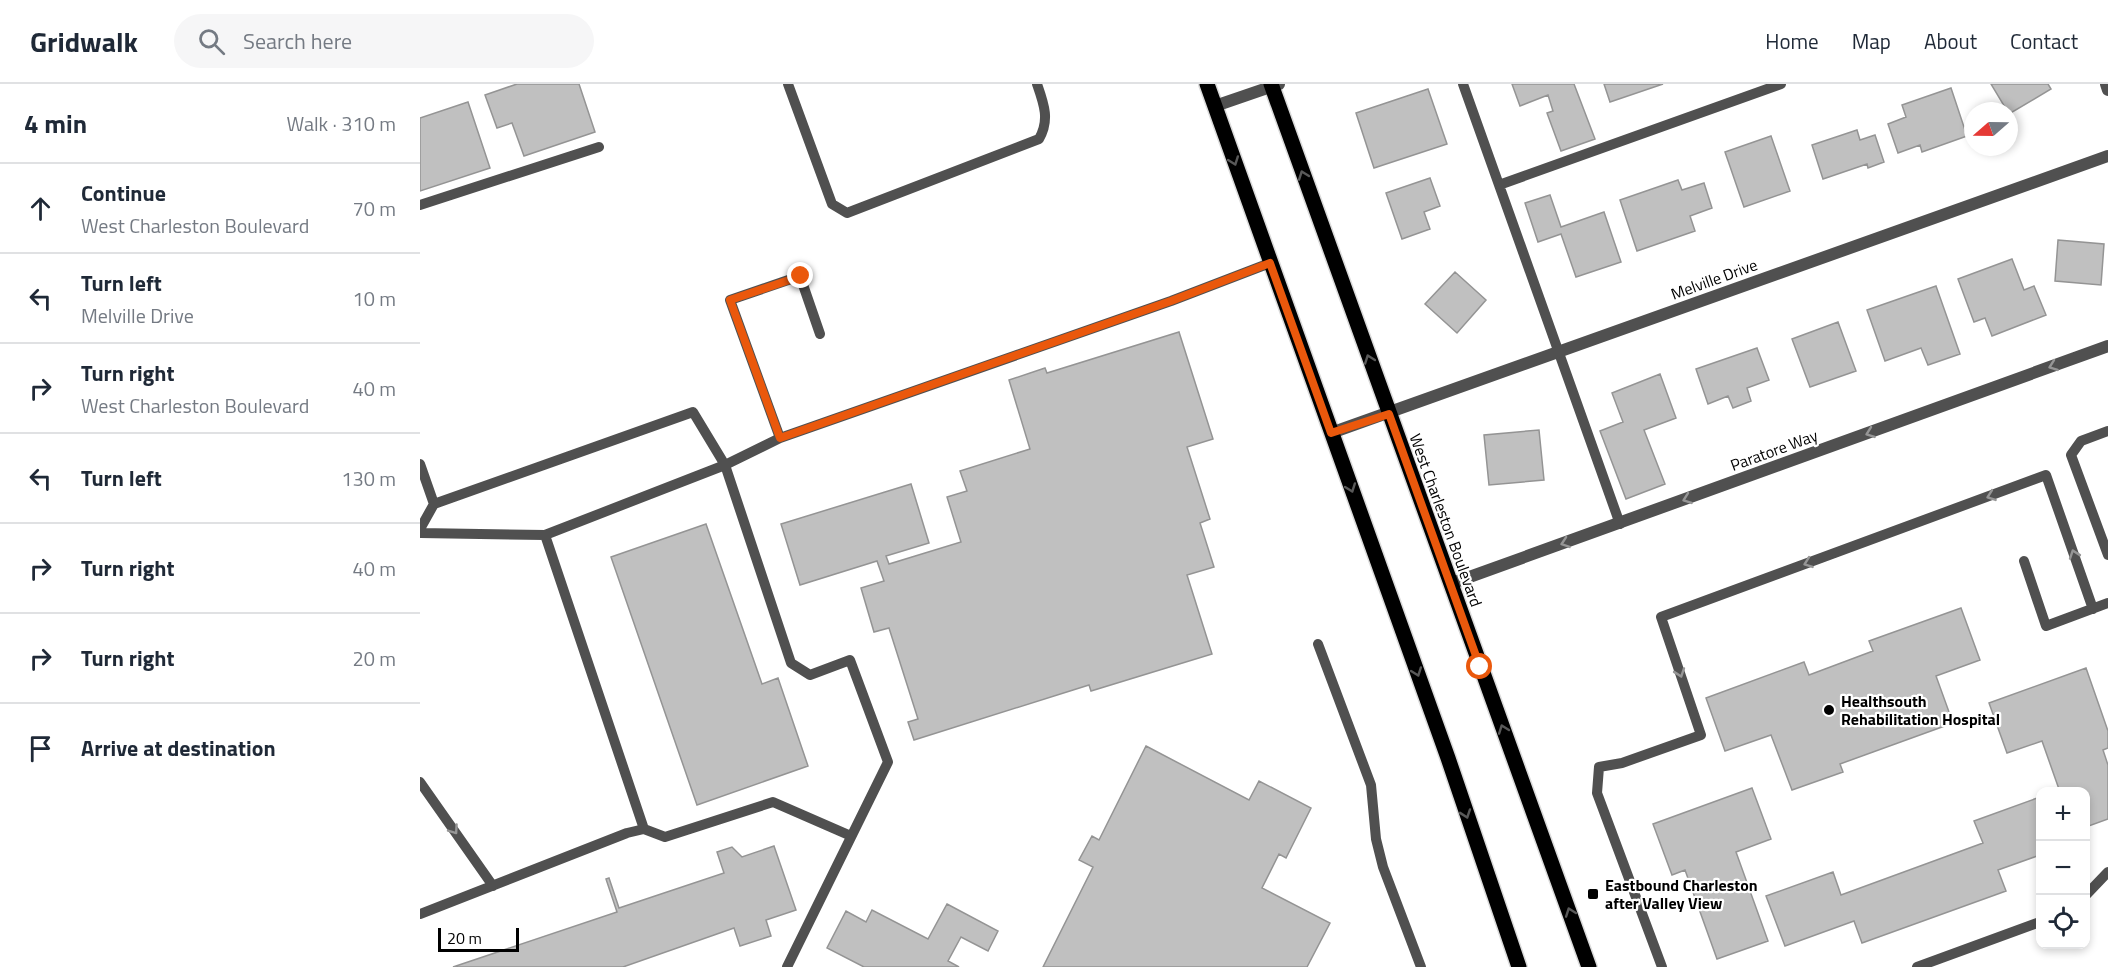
<!DOCTYPE html>
<meta charset="utf-8">
<style>
:root{--surface:#fff;--page:#f6f6f7;--text:#1f2937;--muted:#747a83;--line:#e0e1e3}
body{margin:0;font-family:"Titillium Web",sans-serif;background:var(--page);color:var(--text)}
.controls{position:absolute;right:18px;bottom:18px;display:grid;overflow:hidden;border-radius:12px;box-shadow:0 3px 9px #0003}
.controls button{width:54px;height:54px;display:grid;place-items:center;padding:0;border:0;border-bottom:2px solid var(--line);background:var(--surface);color:var(--text);font:30px sans-serif}
.compass{position:absolute;left:1544px;top:18px;width:54px;height:54px;border-radius:50%;background:var(--surface);box-shadow:0 3px 9px #0003;rotate:250deg}
.scale{position:absolute;left:18px;bottom:15px;width:81px;box-sizing:border-box;padding-left:6px;border:3px solid #000;border-top:0;font-size:16px;line-height:21px;white-space:nowrap;color:#000;-webkit-text-stroke:4px #fff;paint-order:stroke}
.stop{position:absolute;width:18px;height:18px;margin:-14px;border:4px solid #ea580c;border-radius:50%;background:#fff}
.stop.end{background:#ea580c;border-color:#fff;box-shadow:0 2px 6px #0008}
.list{margin:0;padding:0;list-style:none}
h2{display:flex;justify-content:space-between;align-items:center;height:78px;margin:0;padding:0 24px;font-size:26px}
h2 small{font-size:20px;font-weight:400;color:var(--muted)}
.list li{display:grid;grid-template-columns:39px 1fr auto;gap:18px;align-items:center;box-sizing:border-box;height:90px;padding:0 24px;border-top:2px solid var(--line)}
.list b{display:block;font-size:22px;white-space:nowrap}
.list p{margin:0;font-size:20px;white-space:nowrap;color:var(--muted)}
.list em{font-size:20px;font-style:normal;color:var(--muted)}
.icon{flex:none;width:33px;height:33px;fill:none;stroke:currentColor;stroke-width:2;stroke-linecap:round;stroke-linejoin:round}
.map{position:relative;flex:none;width:1688px;height:883px;overflow:hidden}
header{display:flex;align-items:center;gap:36px;box-sizing:border-box;height:84px;padding:0 30px;background:var(--surface);border-bottom:2px solid var(--line)}
header strong{font-size:28px}
nav{display:flex;gap:33px;margin-inline-start:auto;font-size:21px}
.search{width:420px;height:54px;background:var(--page);display:flex;align-items:center;gap:15px;box-sizing:border-box;padding:0 21px;border-radius:33px;color:var(--muted);font-size:22px}
main{display:flex}
aside{flex:1;background:var(--surface)}
.map>svg:first-child{display:block}
.building{fill:#c0c0c0;stroke:#949494;stroke-width:1.5}
.lines{fill:none;stroke-linecap:round;stroke-linejoin:round}
.primary-casing{stroke:#dbdbdb;stroke-width:18}
.lane{stroke:#505050;stroke-width:10}
.street{stroke:#505050;stroke-width:12}
.primary{stroke:#000;stroke-width:15}
.oneway{stroke:#595959}
.oneway2{stroke:#969696}
.route{stroke:#ea580c;stroke-width:8}
.poi-dot{fill:#000;stroke:#fff;stroke-width:2}
.labels{text-anchor:middle;stroke-width:4.5;stroke-linejoin:round;paint-order:stroke}
.street-label{font-size:16px;fill:#000;stroke:#fff}
.poi-label{font-size:16px;font-weight:bold;fill:#000;stroke:#fff;text-anchor:start}
</style>
<header>
<strong>Gridwalk</strong>
<div class="search"><svg class="icon" aria-label="search" viewBox="0 0 24 24"><circle cx="10" cy="10" r="6"/><path d="M15 15l6 6"/></svg>Search here</div>
<nav><a>Home</a><a>Map</a><a>About</a><a>Contact</a></nav>
</header>
<main>
<aside>
<h2>4 min<small>Walk · 310 m</small></h2>
<ul class="list">
<li><svg class="icon" aria-label="ahead" viewBox="0 0 24 24"><path d="M12 20V5M6 11l6-6 6 6"/></svg><div><b>Continue</b><p>West Charleston Boulevard</p></div><em>70 m</em></li>
<li><svg class="icon" aria-label="left" viewBox="0 0 24 24"><path d="M17 20v-9H6M10 6l-5 5 5 5"/></svg><div><b>Turn left</b><p>Melville Drive</p></div><em>10 m</em></li>
<li><svg class="icon" aria-label="right" viewBox="0 0 24 24"><path d="M7 20v-9h11M14 6l5 5-5 5"/></svg><div><b>Turn right</b><p>West Charleston Boulevard</p></div><em>40 m</em></li>
<li><svg class="icon" aria-label="left" viewBox="0 0 24 24"><path d="M17 20v-9H6M10 6l-5 5 5 5"/></svg><div><b>Turn left</b></div><em>130 m</em></li>
<li><svg class="icon" aria-label="right" viewBox="0 0 24 24"><path d="M7 20v-9h11M14 6l5 5-5 5"/></svg><div><b>Turn right</b></div><em>40 m</em></li>
<li><svg class="icon" aria-label="right" viewBox="0 0 24 24"><path d="M7 20v-9h11M14 6l5 5-5 5"/></svg><div><b>Turn right</b></div><em>20 m</em></li>
<li><svg class="icon" aria-label="arrive" viewBox="0 0 24 24"><path d="M6 21V4h12l-3 4 3 4H6"/></svg><div><b>Arrive at destination</b></div></li>
</ul>
</aside>
<div class="map">
<svg width="1688" height="883" viewBox="0 0 1688 883">
<rect width="100%" height="100%" fill="#fff"/>
<!-- building -->
<path class="building" d="M97 0H159L175 48 104 72 92 39 77 44 65 11Z
M1092 0H1154L1175 55 1141 67 1127 29 1133 27 1128 11 1100 22Z
M1184 0H1243L1190 18Z
M1571 0H1628L1631 5 1589 30Z
M1531 4 1547 52 1502 68 1500 61 1478 69 1468 40 1486 33 1482 21Z
M1008 5 1027 60 954 84 936 29Z
M48 18 70 84 0 107V34Z
M1437 46 1440 56 1455 51 1464 78 1448 84 1447 80 1403 95 1392 61Z
M1351 52 1370 107 1324 123 1305 68Z
M1010 94 1020 122 1004 128 1010 145 982 155 966 109Z
M1258 96 1262 106 1284 99 1292 124 1270 132 1275 147 1217 167 1200 116Z
M1130 111 1141 143 1184 128 1201 178 1156 193 1141 150 1118 158 1105 119Z
M1638 156 1684 160 1681 201 1635 197Z
M1592 175 1604 206 1614 202 1626 231 1572 252 1565 234 1554 238 1538 195Z
M1035 188 1066 216 1037 249 1005 220Z
M1516 202 1540 270 1508 281 1501 264 1465 277 1447 226Z
M1418 238 1436 287 1390 303 1372 255Z
M759 248 793 355 767 363 790 435 780 439 794 483 767 491 792 570 671 607 669 601 494 656 488 638 498 635 469 544 454 548 441 504 464 497 457 477 380 501 361 440 491 400 509 459 466 472 469 480 541 458 527 413 547 407 540 387 610 365 589 296 625 284 627 289Z
M1337 264 1349 296 1327 304 1331 317 1313 324 1308 312 1288 320 1276 285Z
M1240 290 1256 334 1224 346 1245 400 1206 415 1180 347 1203 338 1192 309Z
M1119 346 1124 396 1069 401 1064 351Z
M286 440 342 600 358 594 388 682 277 721 191 473Z
M1541 524 1560 576 1516 592 1533 639 1420 680 1423 688 1372 706 1351 651 1305 667 1286 614 1384 578 1389 591 1453 567 1449 557Z
M1666 584 1688 647V664L1683 666 1688 681V735L1666 743V708H1640L1622 657 1587 669 1569 619Z
M726 662 829 716 839 697 891 724 866 774 859 770 842 804 910 839 887 883H623L673 783 659 776 672 752 679 756Z
M1332 704 1351 755 1316 768 1348 857 1297 875 1265 786 1252 791 1233 740Z
M1620 713V771L1578 786 1586 807 1442 859 1434 837 1365 862 1346 812 1413 788 1421 811 1563 759 1554 737Z
M354 762 376 826 346 836 351 852 320 862 314 844 203 883H33L197 828 186 795 189 794 199 824 304 789 297 768 312 763 322 773Z
M527 820 578 847 568 867 541 853 528 877 539 883H444L407 864 426 827 446 838 452 826 508 855Z"/>
<g class="lines">
<!-- primary casing -->
<g class="primary-casing">
<path id="primary" d="M787 0 1028 674 1099 883
M851 0 1169 883"/>
</g>
<!-- lane -->
<path class="lane" d="M368 0 412 120 427 129 619 55C630 36 624 20 617 0
M1043 0 1200 440
M1079 101 1361 0
M0 121 179 63
M1688 347 1661 357 1651 371 1688 471
M360 354 751 217 850 179
M0 380 14 420 0 445
M14 420 273 328 305 381 371 579 390 591 430 576 468 678 367 883
M0 449 125 451
M1604 477 1626 542 1688 519
M898 560 951 701 956 755 963 783 1001 883
M0 698 73 802
M224 745 245 753 353 718 431 752
M1666 811 1688 788
M0 830 207 749 224 745 125 451 305 381 360 354 310 216 380 192 400 250
M1242 883 1177 709 1179 683 1202 679 1281 651 1241 533 1626 391 1673 525
M1497 883 1620 838"/>
<!-- street -->
<path class="street" d="M1686 0 1688 6
M795 22 859 0
M911 349 1688 72
M1030 500 1688 262"/>
<!-- primary -->
<use href="#primary" class="primary"/>
</g>
<!-- one-way arrows -->
<defs><path id="oneway-chevron" d="M-2-3.5L2.5 0L-2 3.5" fill="none" stroke-width="1.6" stroke-linecap="round" stroke-linejoin="round" transform="scale(1.5)"/></defs>
<g class="oneway">
<use href="#oneway-chevron" transform="translate(814 77) rotate(70)"/>
<use href="#oneway-chevron" transform="translate(883 91) rotate(-110)"/>
<use href="#oneway-chevron" transform="translate(949 275) rotate(-110)"/>
<use href="#oneway-chevron" transform="translate(931 404) rotate(70)"/>
<use href="#oneway-chevron" transform="translate(997 588) rotate(70)"/>
<use href="#oneway-chevron" transform="translate(1083 645) rotate(-110)"/>
<use href="#oneway-chevron" transform="translate(1046 730) rotate(71)"/>
<use href="#oneway-chevron" transform="translate(1150 828) rotate(-110)"/>
</g>
<g class="oneway2">
<use href="#oneway-chevron" transform="translate(1633 282) rotate(160)"/>
<use href="#oneway-chevron" transform="translate(1450 349) rotate(160)"/>
<use href="#oneway-chevron" transform="translate(1571 412) rotate(160)"/>
<use href="#oneway-chevron" transform="translate(1267 415) rotate(160)"/>
<use href="#oneway-chevron" transform="translate(1145 459) rotate(161)"/>
<use href="#oneway-chevron" transform="translate(1654 470) rotate(-109)"/>
<use href="#oneway-chevron" transform="translate(1388 479) rotate(160)"/>
<use href="#oneway-chevron" transform="translate(1260 589) rotate(71)"/>
<use href="#oneway-chevron" transform="translate(34 746) rotate(55)"/>
</g>
<g class="lines">
<!-- route -->
<path class="route" d="M381 192 310 216 360 354 751 217 850 179 911 349 969 330 1060 583"/>
</g>
<!-- markers -->
<g class="poi-dot">
<circle cx="1409" cy="626" r="6"/>
<rect x="1167" y="804" width="12" height="12" rx="3"/>
</g>
<g class="labels">
<!-- street labels -->
<g class="street-label">
<text transform="translate(1294 195) rotate(-20)" y="6">Melville Drive</text>
<text transform="translate(1354 366) rotate(-20)" y="6">Paratore Way</text>
<text transform="translate(1026 436) rotate(70)" y="6">West Charleston Boulevard</text>
</g>
<!-- poi labels -->
<g class="poi-label">
<text x="1421" y="623">Healthsouth<tspan x="1421" dy="18">Rehabilitation Hospital</tspan></text>
<text x="1185" y="807">Eastbound Charleston<tspan x="1185" dy="18">after Valley View</tspan></text>
</g>
</g>
</svg>
<div class="controls">
<button>+</button>
<button>−</button>
<button><svg class="icon" aria-label="locate" viewBox="0 0 24 24"><circle cx="12" cy="12" r="6"/><path d="M12 2v4M12 18v4M2 12h4M18 12h4"/></svg></button>
</div>
<svg class="compass" viewBox="-18 -18 36 36"><path d="M0-13l5 13h-10z" fill="#e53935"/><path d="M0 13l5-13h-10z" fill="#747a83"/></svg>
<div class="scale">20 m</div>
<div class="stop" style="left:1060px;top:583px"></div>
<div class="stop end" style="left:381px;top:192px"></div>
</div>
</main>
